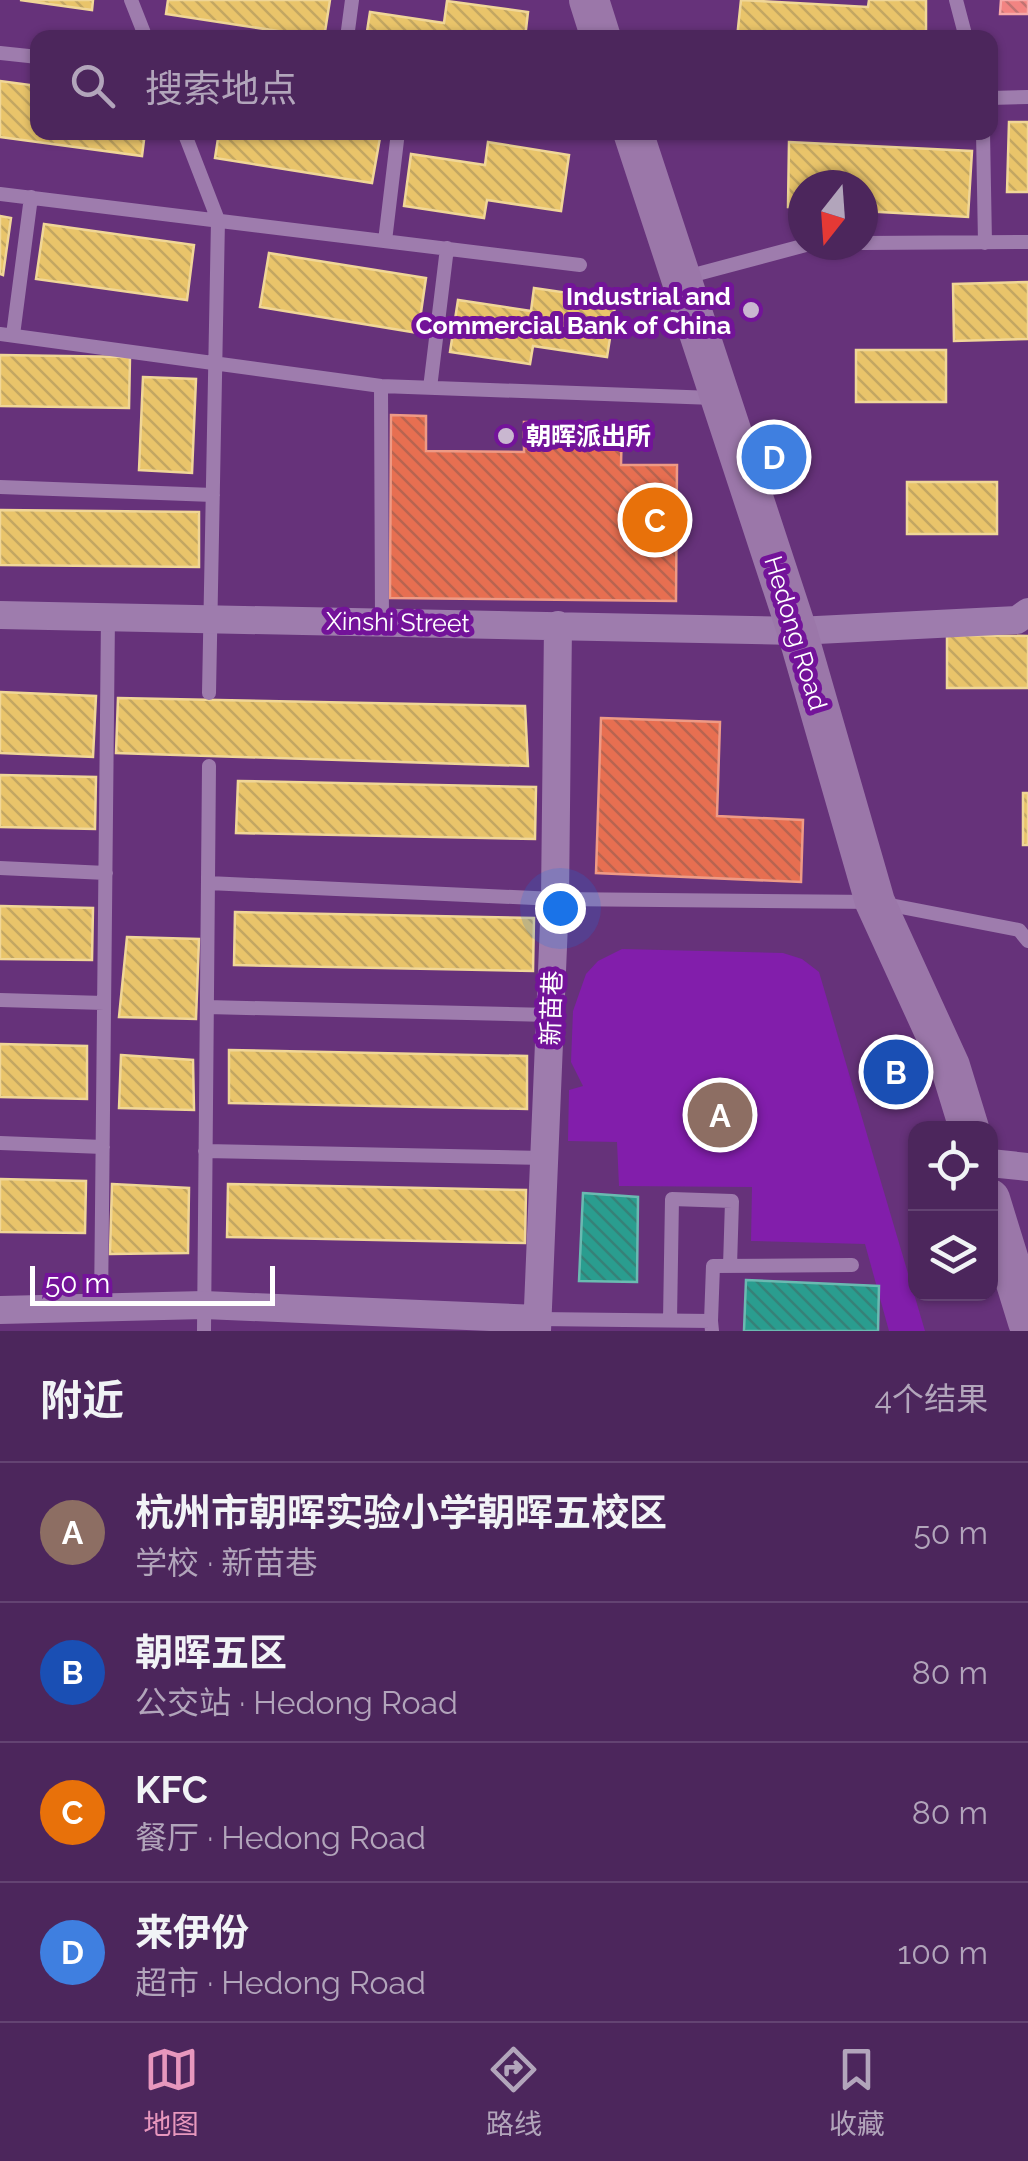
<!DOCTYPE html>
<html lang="zh">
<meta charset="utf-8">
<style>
:root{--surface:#4c265c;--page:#532e62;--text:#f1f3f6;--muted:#b2a5bb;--line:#634372;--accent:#e797bd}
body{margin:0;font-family:Raleway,"Noto Sans SC",sans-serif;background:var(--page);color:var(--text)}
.controls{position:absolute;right:30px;bottom:30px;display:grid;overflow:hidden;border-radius:20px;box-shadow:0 2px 8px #0004}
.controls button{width:90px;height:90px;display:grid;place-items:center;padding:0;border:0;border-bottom:2px solid var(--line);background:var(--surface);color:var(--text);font:50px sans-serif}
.compass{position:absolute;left:788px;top:170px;width:90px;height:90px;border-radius:50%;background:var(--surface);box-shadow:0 2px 8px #0004;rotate:197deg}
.scale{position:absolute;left:30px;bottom:25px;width:245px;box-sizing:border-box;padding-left:10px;border:5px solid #fff;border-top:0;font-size:28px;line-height:35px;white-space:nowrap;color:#fff;-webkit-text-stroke:8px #731399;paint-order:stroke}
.you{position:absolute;left:560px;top:908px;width:35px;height:35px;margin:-25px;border:8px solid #fff;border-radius:50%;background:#1a73e8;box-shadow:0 0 0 15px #1a73e833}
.badge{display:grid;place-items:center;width:65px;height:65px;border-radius:50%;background:var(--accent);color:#fff;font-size:32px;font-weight:700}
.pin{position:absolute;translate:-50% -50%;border:5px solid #fff;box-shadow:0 2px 10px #0006}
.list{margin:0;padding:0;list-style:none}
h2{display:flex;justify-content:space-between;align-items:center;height:130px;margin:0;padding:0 40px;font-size:42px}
h2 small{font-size:32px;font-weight:400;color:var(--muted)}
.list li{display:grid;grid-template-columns:65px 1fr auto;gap:30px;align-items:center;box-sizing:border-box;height:140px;padding:0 40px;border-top:2px solid var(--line)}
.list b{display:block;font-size:38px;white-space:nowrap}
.list p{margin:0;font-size:32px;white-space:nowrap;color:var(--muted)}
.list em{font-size:32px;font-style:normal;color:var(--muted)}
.icon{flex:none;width:55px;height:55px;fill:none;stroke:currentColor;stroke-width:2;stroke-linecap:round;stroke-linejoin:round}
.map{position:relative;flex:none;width:1028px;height:1331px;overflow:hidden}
.search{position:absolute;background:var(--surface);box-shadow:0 2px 8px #0004;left:30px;right:30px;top:30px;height:110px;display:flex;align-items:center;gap:25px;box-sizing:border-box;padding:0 35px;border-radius:20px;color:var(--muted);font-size:38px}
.sheet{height:690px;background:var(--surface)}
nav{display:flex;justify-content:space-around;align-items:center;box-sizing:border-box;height:140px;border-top:2px solid var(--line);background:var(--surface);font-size:28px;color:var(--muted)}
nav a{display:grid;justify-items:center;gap:5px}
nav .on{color:var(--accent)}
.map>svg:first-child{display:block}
.pitch{fill:#821eab}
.homes{fill:url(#homes-back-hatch);stroke:#f0d697;stroke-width:2.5}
.shops{fill:url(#shops-back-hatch);stroke:#ee9a85;stroke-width:2.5}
.schools{fill:url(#schools-back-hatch);stroke:#6abab1;stroke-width:2.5}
.health{fill:url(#health-back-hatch);stroke:#f6a9a8;stroke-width:2.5}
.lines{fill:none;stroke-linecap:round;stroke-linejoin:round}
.lane{stroke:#9e7cad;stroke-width:14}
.street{stroke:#9e7cad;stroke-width:28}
.secondary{stroke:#9b77a9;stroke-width:40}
.poi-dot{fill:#c9b7d0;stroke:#731399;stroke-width:4}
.labels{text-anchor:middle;stroke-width:10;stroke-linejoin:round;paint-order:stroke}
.poi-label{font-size:25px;font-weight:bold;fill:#fff;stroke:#731399;text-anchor:end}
.street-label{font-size:25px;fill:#fff;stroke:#731399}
</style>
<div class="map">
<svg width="1028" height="1331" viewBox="0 0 1028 1331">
<defs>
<pattern id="homes-back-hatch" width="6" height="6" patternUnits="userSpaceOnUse" patternTransform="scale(2.5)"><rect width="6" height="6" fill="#e9c46a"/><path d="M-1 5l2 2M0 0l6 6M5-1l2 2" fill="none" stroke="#c2a662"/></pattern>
<pattern id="shops-back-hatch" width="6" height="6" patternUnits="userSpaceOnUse" patternTransform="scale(2.5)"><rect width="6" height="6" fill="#e76f51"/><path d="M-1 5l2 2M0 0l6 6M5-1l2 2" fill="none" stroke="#b86450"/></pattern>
<pattern id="schools-back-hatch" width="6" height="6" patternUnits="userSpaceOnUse" patternTransform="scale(2.5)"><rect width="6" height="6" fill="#2a9d8f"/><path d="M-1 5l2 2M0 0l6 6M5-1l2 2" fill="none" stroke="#368178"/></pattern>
<pattern id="health-back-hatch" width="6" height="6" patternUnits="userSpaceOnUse" patternTransform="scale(2.5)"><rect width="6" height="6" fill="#f28482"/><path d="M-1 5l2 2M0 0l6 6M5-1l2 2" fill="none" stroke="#c07372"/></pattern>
</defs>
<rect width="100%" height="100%" fill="#66327a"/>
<!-- pitch -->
<path class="pitch" d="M622 949 783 953 802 959 819 972 925 1331H889L865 1244 751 1241 752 1187 619 1186 617 1142 568 1141 569 1090 583 1086 571 1062 573 1011 586 974 598 961Z"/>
<!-- homes -->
<path class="homes" d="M20 0H93L92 10Z
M168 0H330L324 38 166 14Z
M741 0 868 7 869 0H926V38H737Z
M447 1 528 12 525 38H366L370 12 444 23Z
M0 81 38 86V132H145L142 156 0 137Z
M1009 122H1028V192H1007Z
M219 132H381L372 183 215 158Z
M488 142 569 155 561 211 487 200 484 218 404 206 411 154 485 165Z
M789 142 972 151 968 217 863 211V185H803V208L788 207Z
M0 216 11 218 3 275 0 274Z
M44 224 194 245 187 300 36 279Z
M269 253 426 278 418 333 260 307Z
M1028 282V339L954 341 953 284Z
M534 288 616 300 607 357 533 346 530 364 450 352 458 300 531 311Z
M856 350H946V402H856Z
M0 355 130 357 129 408 0 406Z
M143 377 196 379 192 473 139 470Z
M907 482H997V534H907Z
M0 510 199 512V567L0 565Z
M947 635 1028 636V688H947Z
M0 692 96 696 93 757 0 753Z
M118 698 525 706 528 766 116 753Z
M0 775 96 777 95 829 0 827Z
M238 781 536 787 535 839 236 833Z
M1023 793H1028V845H1023Z
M0 906 93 908 92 960 0 959Z
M235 912 534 918 533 971 234 965Z
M127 937 199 939 196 1019 119 1017Z
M0 1044 87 1046V1099L0 1097Z
M229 1050 527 1056V1109L229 1103Z
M121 1055 193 1060 194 1110 119 1108Z
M0 1179 86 1181 85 1233 0 1232Z
M112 1184 189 1188 188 1253 110 1254Z
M228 1184 526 1190 525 1243 227 1237Z"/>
<!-- shops -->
<path class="shops" d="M391 415 426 416V451L524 452V422L622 423 621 465H677L676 601 390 598Z
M601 718 720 722 717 816 803 820 801 882 596 873Z"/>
<!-- schools -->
<path class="schools" d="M583 1193 638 1197 637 1282 579 1281Z
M746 1280 879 1286 878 1331H744Z"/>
<!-- health -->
<path class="health" d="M1001 0H1028V14H1000Z"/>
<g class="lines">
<!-- lane -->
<path class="lane" d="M131 0 146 38
M956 0 966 38
M347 38 352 0
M0 53 38 57
M990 98 1028 97
M184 132 218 220 209 693
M983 132 985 243
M0 194 580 265
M385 241 398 132
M863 243 1028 242
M686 277 806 245
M0 334 381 386 714 398
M13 335 31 197
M381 386 382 621
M430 388 447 248
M0 487 213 495
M0 868 106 873
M208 883 555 899 875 902 1019 930 1028 941
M0 1000 104 1003
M207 1007 550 1015
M0 1143 103 1147
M205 1151 544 1158
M101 1308 108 616
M538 1319 711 1321 712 1331
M670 1320 672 1199 732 1201 730 1266
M711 1321 713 1266 852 1265
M204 1331 209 766"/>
<!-- street -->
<path class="street" d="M0 615 797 631 1017 620 1028 612
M990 1163 1028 1167
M0 1310 204 1305 538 1319
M537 1331 555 899 558 625"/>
<!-- secondary -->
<path class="secondary" d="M589 0 601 38
M633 132 797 631 875 902 950 1066 969 1128
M990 1199 1028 1322"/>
</g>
<!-- markers -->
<g class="poi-dot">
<circle cx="751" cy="310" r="10"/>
<circle cx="506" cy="436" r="10"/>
</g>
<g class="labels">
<!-- poi labels -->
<g class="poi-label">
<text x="731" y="305">Industrial and<tspan x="731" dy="29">Commercial Bank of China</tspan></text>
<text x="526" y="445" text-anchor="start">朝晖派出所</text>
</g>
<!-- street labels -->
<g class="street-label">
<text transform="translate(398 622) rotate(1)" y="9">Xinshi Street</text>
<text transform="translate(796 633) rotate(73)" y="9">Hedong Road</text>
<text transform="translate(551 1008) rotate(-88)" y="9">新苗巷</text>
</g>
</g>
</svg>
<div class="controls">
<button><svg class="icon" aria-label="locate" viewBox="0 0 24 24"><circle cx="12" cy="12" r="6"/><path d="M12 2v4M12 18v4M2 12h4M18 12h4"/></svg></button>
<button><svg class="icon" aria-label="layers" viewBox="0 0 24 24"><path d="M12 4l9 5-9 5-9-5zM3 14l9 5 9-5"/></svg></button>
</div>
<svg class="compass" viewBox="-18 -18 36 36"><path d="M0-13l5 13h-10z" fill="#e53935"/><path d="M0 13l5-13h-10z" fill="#b2a5bb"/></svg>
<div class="scale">50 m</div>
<div class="you"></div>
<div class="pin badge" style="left:720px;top:1115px;background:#8d6e63">A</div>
<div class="pin badge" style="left:896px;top:1072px;background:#1a4fb4">B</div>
<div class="pin badge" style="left:655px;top:520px;background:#e8710a">C</div>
<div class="pin badge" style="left:774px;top:457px;background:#3f7fe0">D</div>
<div class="search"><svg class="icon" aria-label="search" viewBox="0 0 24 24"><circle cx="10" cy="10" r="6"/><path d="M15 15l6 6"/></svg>搜索地点</div>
</div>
<section class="sheet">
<h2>附近<small>4个结果</small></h2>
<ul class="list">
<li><span class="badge" style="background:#8d6e63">A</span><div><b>杭州市朝晖实验小学朝晖五校区</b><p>学校 · 新苗巷</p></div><em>50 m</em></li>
<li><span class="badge" style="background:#1a4fb4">B</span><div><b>朝晖五区</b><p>公交站 · Hedong Road</p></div><em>80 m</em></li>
<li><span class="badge" style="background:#e8710a">C</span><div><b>KFC</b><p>餐厅 · Hedong Road</p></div><em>80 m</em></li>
<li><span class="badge" style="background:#3f7fe0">D</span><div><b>来伊份</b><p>超市 · Hedong Road</p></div><em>100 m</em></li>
</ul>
</section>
<nav>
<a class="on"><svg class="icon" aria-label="map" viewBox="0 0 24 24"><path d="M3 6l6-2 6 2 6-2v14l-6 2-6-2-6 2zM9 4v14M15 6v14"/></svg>地图</a>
<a><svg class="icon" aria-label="directions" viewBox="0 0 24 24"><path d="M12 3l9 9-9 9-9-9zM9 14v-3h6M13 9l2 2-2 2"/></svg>路线</a>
<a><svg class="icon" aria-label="saved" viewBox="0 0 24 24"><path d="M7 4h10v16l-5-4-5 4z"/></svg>收藏</a>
</nav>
